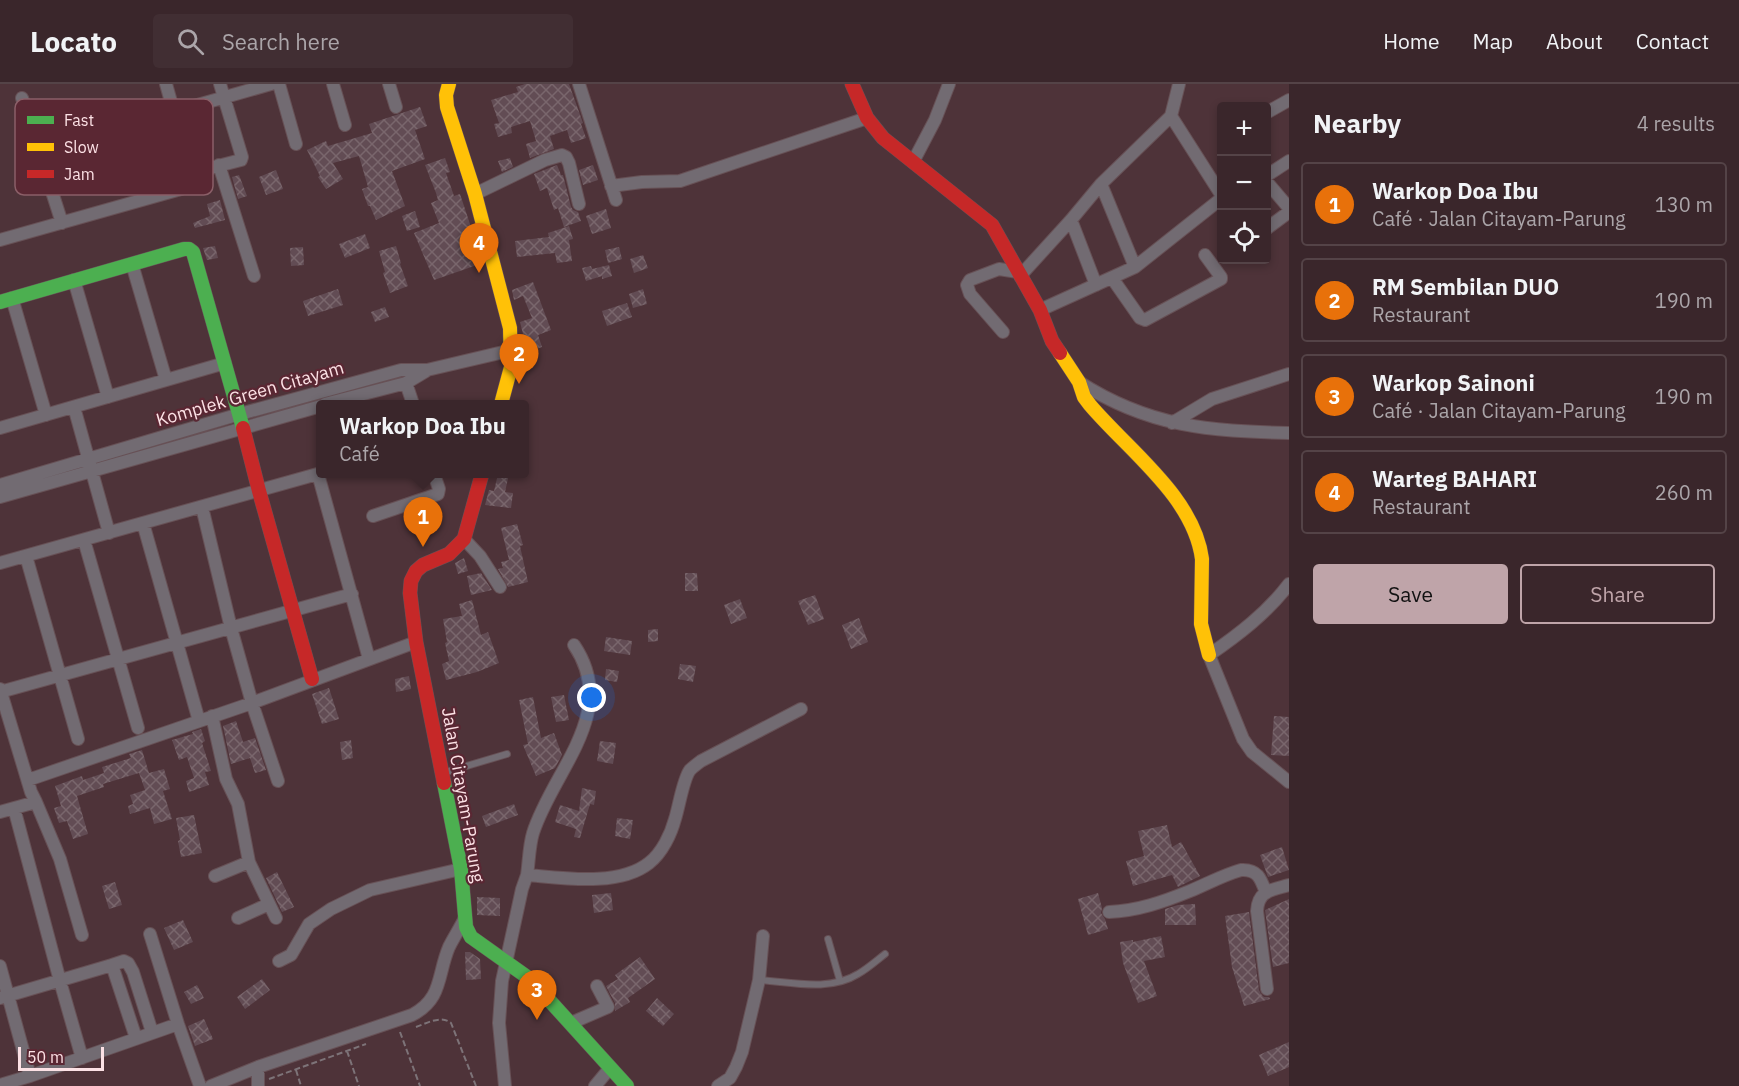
<!DOCTYPE html>
<meta charset="utf-8">
<style>
:root{--surface:#3a262b;--page:#412e33;--text:#f1f3f6;--muted:#aba5a9;--line:#544347;--accent:#bfa4a9}
body{margin:0;font-family:"IBM Plex Sans",sans-serif;background:var(--page);color:var(--text)}
.controls{position:absolute;right:18px;top:18px;display:grid;overflow:hidden;border-radius:6px;box-shadow:0 3px 9px #0003}
.controls button{width:54px;height:54px;display:grid;place-items:center;padding:0;border:0;border-bottom:2px solid var(--line);background:var(--surface);color:var(--text);font:30px sans-serif}
.scale{position:absolute;left:18px;bottom:15px;width:86px;box-sizing:border-box;padding-left:6px;border:3px solid #fce1e5;border-top:0;font-size:16px;line-height:21px;white-space:nowrap;color:#fce1e5;-webkit-text-stroke:4px #5a2733;paint-order:stroke}
.you{position:absolute;left:592px;top:614px;width:21px;height:21px;margin:-15px;border:4px solid #fff;border-radius:50%;background:#1a73e8;box-shadow:0 0 0 9px #1a73e833}
.badge{display:grid;place-items:center;width:39px;height:39px;border-radius:50%;background:var(--accent);color:#fff;font-size:20px;font-weight:700}
.pin{position:absolute;translate:-50% -50px;filter:drop-shadow(0 2px 3px #0008)}
.pin::after{content:'';position:absolute;top:32px;width:21px;height:18px;background:inherit;clip-path:polygon(0 0,100% 0,50% 100%)}
.popup{position:absolute;left:316px;top:316px;width:213px;height:78px;box-sizing:border-box;display:grid;place-content:center;border-radius:6px;background:var(--surface);filter:drop-shadow(0 2px 4px #0005);font-size:20px;white-space:nowrap;color:var(--muted)}
.popup b{font-size:22px;color:var(--text)}
.popup::after{content:'';position:absolute;left:50%;top:100%;margin-left:-12px;border:12px solid transparent;border-top-color:var(--surface)}
.list{margin:0;padding:0;list-style:none}
h2{display:flex;justify-content:space-between;align-items:center;height:78px;margin:0;padding:0 24px;font-size:26px}
h2 small{font-size:20px;font-weight:400;color:var(--muted)}
.list li{display:grid;grid-template-columns:39px 1fr auto;gap:18px;align-items:center;box-sizing:border-box;height:84px;margin:0 12px 12px;padding:0 12px;border:2px solid var(--line);border-radius:6px}
.list b{display:block;font-size:22px;white-space:nowrap}
.list p{margin:0;font-size:20px;white-space:nowrap;color:var(--muted)}
.list em{font-size:20px;font-style:normal;color:var(--muted)}
.actions{display:flex;gap:12px;padding:18px 24px}
.actions a{flex:1;padding:14px 0;border:2px solid var(--accent);border-radius:6px;text-align:center;font-size:21px;color:var(--accent)}
.actions .main{background:var(--accent);color:#111}
.icon{flex:none;width:33px;height:33px;fill:none;stroke:currentColor;stroke-width:2;stroke-linecap:round;stroke-linejoin:round}
.map{position:relative;flex:none;width:1289px;height:1002px;overflow:hidden}
header{display:flex;align-items:center;gap:36px;box-sizing:border-box;height:84px;padding:0 30px;background:var(--surface);border-bottom:2px solid var(--line)}
header strong{font-size:28px}
nav{display:flex;gap:33px;margin-inline-start:auto;font-size:21px}
.search{width:420px;height:54px;background:var(--page);display:flex;align-items:center;gap:15px;box-sizing:border-box;padding:0 21px;border-radius:6px;color:var(--muted);font-size:22px}
main{display:flex}
aside{flex:1;background:var(--surface)}
.map>svg:first-child{display:block}
.building{fill:url(#building-cross-hatch)}
.lines{fill:none;stroke-linecap:round;stroke-linejoin:round}
.lane-casing{stroke:#675156;stroke-width:8}
.street-casing{stroke:#675156;stroke-width:14}
.fast-casing{stroke:#675156;stroke-width:15}
.slow-casing{stroke:#675156;stroke-width:15}
.jam-casing{stroke:#675156;stroke-width:15}
.path{stroke:#7d7378;stroke-width:2;stroke-dasharray:6 3;stroke-linecap:butt}
.lane{stroke:#726b72;stroke-width:6}
.street{stroke:#726b72;stroke-width:12}
.fast{stroke:#4caf50;stroke-width:14}
.slow{stroke:#ffc107;stroke-width:14}
.jam{stroke:#c62828;stroke-width:14}
.labels{text-anchor:middle;stroke-width:4.5;stroke-linejoin:round;paint-order:stroke}
.street-label{font-size:18px;fill:#fce1e5;stroke:#5a2733}
.key{fill:#5a2733;stroke:#8b5f68;stroke-width:1.5}
.key-label{font-size:16px;fill:#fce1e5}
</style>
<header>
<strong>Locato</strong>
<div class="search"><svg class="icon" aria-label="search" viewBox="0 0 24 24"><circle cx="10" cy="10" r="6"/><path d="M15 15l6 6"/></svg>Search here</div>
<nav><a>Home</a><a>Map</a><a>About</a><a>Contact</a></nav>
</header>
<main>
<div class="map">
<svg width="1289" height="1002" viewBox="0 0 1289 1002">
<defs>
<pattern id="building-cross-hatch" width="8" height="8" patternUnits="userSpaceOnUse" patternTransform="scale(1.5)"><rect width="8" height="8" fill="#624c54"/><path d="M0 0l8 8M0 8l8-8" fill="none" stroke="#79666c"/></pattern>
</defs>
<rect width="100%" height="100%" fill="#4e3339"/>
<!-- building -->
<path class="building" d="M525 0H569L583 39 581 40 586 54 571 59 567 46 550 52 554 65 530 74 526 60 536 57 530 37 511 43 512 49 498 53 494 40 499 39 491 16 518 8 516 3Z
M420 23 427 42 415 46 425 75 392 87 405 122 376 136 370 122H368L362 105 368 103 359 72 333 79 343 95 326 105 318 93 320 92 307 66 326 57 328 62 372 49 369 40Z
M445 74 450 88 446 89 454 112 460 110 471 143 470 144 478 167H475L480 180 434 196 414 149 439 139 431 119 438 116 436 109 425 81Z
M510 74 513 83 502 88 498 77Z
M557 81 561 91H563L571 123 573 126 578 128 581 137 564 143 558 124 554 126 547 104 540 107 534 90Z
M593 81 598 96 583 101 579 86Z
M276 86 283 105 266 111 259 93Z
M239 91 247 112 238 115 232 93Z
M220 116 225 136 195 144 193 139 210 132 207 120Z
M606 125 611 144 592 150 586 132Z
M415 127 420 143 407 147 402 132Z
M569 142 573 155 569 156 572 177 557 179 555 169 517 173 515 157 549 153 548 149Z
M365 150 370 164 345 174 339 160Z
M215 162 218 174 207 176 203 164Z
M396 162 401 179 400 180 408 202 390 209 383 189 385 188 379 167Z
M303 163 304 181 291 182 290 164Z
M619 163 622 175 608 179 605 166Z
M643 171 648 184 634 189 630 175Z
M609 181 612 192 602 195V192L586 197 582 184 591 182 592 185Z
M533 198 551 246 538 251 542 263 523 270 522 259 525 258 520 238 532 234 523 212 514 216 512 206Z
M338 205 343 221 308 232 303 217Z
M643 205 647 220 633 224 629 210Z
M627 219 632 233 607 242 602 227Z
M385 223 389 233 375 238 371 228Z
M498 390H509L505 408 513 409 511 424 485 421 489 406 494 407Z
M517 440 523 461 520 462 528 498 508 503 498 485 503 484 501 478 509 476 501 444Z
M464 474 468 487 458 490 455 479Z
M481 489 492 506 471 511 467 492Z
M685 489H697L698 507H685Z
M815 511 824 535 808 541 798 517Z
M740 515 747 534 731 540 724 521Z
M472 516 481 551 488 548 499 579 477 588 446 596 442 580 449 577 445 559 447 558 443 535 462 532 459 520Z
M859 534 868 558 851 565 842 541Z
M658 545V557L648 558V546Z
M606 553 632 557 630 571 604 567Z
M680 580 696 582 693 598 678 595Z
M606 585 619 587 617 598 605 596Z
M409 592 411 605 396 608 395 595Z
M329 604 339 635 322 640 312 610Z
M564 611 569 636 556 638 551 613Z
M533 613 541 654 554 649 562 671 555 684 536 692 523 661 528 660 519 616Z
M1274 632 1289 633V672L1271 671Z
M236 637 243 658 255 654 266 686 255 689 250 674 231 680 223 642Z
M201 645 205 657 202 659 211 687 205 688 209 701 189 708 186 697 194 694 187 673 179 676 172 656 193 650 192 648Z
M351 656 353 674 342 676 340 658Z
M600 657 616 659 613 680 597 677Z
M142 666 149 689 164 685 170 705 163 707 172 735 154 740 150 724 130 730 128 722 133 720 130 711 145 706 139 689 103 700 104 703 77 712 88 750 73 755 67 737 59 739 54 724 61 722 55 702 82 692 83 696 104 689 102 683 131 674 129 670Z
M582 704 596 707 594 721 590 720 580 754 574 753 576 745 555 738 560 721 579 727Z
M514 720 518 731 486 743 482 732Z
M194 731 202 769 181 773 178 757 180 756 176 734Z
M617 734 633 736 630 755 615 752Z
M1167 741 1172 763 1181 758 1200 792 1178 803 1172 791 1133 802 1126 777 1144 772 1138 747Z
M1282 763 1289 786 1268 793 1260 771Z
M277 788 294 823 282 828 266 794Z
M115 798 122 821 109 825 102 802Z
M611 809 613 826 594 829 592 811Z
M1098 809 1102 824 1101 829 1105 835 1108 845 1088 851 1078 815Z
M477 813 500 814V832L477 831Z
M1289 815V879L1273 883 1265 826Z
M1195 820 1196 841H1165V825L1178 821Z
M1249 828 1259 906 1261 910 1264 913H1269L1270 915 1244 922 1232 883 1225 832Z
M183 836 193 858 174 866 164 844Z
M1161 852 1165 873 1144 877 1157 912 1138 919 1123 879 1120 858 1133 856V858Z
M465 868H470L480 875 481 895 466 896Z
M640 873 655 895 628 914 630 918 615 927V919L606 902 618 895 615 891Z
M262 895 270 906 245 925 237 913Z
M197 901 204 914 191 920 184 908Z
M657 914 674 930 663 942 646 927Z
M204 935 213 955 195 962 188 942Z
M1289 958V983L1268 992 1259 971Z"/>
<g class="lines">
<!-- lane casing -->
<g class="lane-casing">
<path id="lane" d="M443 689 507 670
M828 855 840 897
M759 896C791 898 829 908 858 890 867 885 876 877 885 870"/>
</g>
<!-- street casing -->
<g class="street-casing">
<path id="street" d="M279 0 296 60
M333 0 345 41
M389 0 396 23
M579 0 616 116
M22 14 62 139
M173 28 271 0
M1266 29 1289 16
M1171 32 1222 112
M41 75 175 36
M913 78 935 36 949 0
M219 81 254 192
M191 89 241 76 242 73 220 0
M1266 92 1289 77
M1266 97 1289 124
M1101 100 1135 183
M611 102 642 98 680 97 867 34
M475 110 545 76 562 71 566 73 569 79 579 120
M1071 136 1096 201
M1266 145 1289 128
M0 156 181 105 190 99 191 89 166 0
M132 180 166 296
M1020 192 1071 136 1101 100 1171 32 1179 0
M1112 194 1140 234 1145 236 1221 195V193L1205 171
M74 196 108 313
M12 214 46 331
M1040 226 1135 183 1222 114
M1003 248 970 210 967 201 970 196 999 185 1018 188
M1079 298C1149 343 1209 347 1289 349
M406 299 413 320
M325 320 406 299 426 287
M74 323 109 449
M1172 339 1212 315 1289 290
M0 344 225 279
M318 390 369 575
M0 401 240 330 401 286H427L512 266
M0 413 321 322
M202 423 231 544 252 619 278 697
M373 432 438 410 439 405 434 390
M143 439 199 637
M464 455 480 472 500 503
M84 456 138 644
M26 472 78 655
M0 479 321 389
M1289 500C1267 529 1238 551 1209 571L1243 655 1252 668 1289 698
M0 605 31 708 36 718 0 728
M0 608 352 510
M212 632 226 695 238 720 249 778 276 834
M28 696 252 619 416 558
M36 718 60 775 82 851
M14 724 60 897 82 974
M527 791C529 778 529 762 533 749 553 686 620 629 574 561
M215 792 249 778
M1109 828C1137 827 1163 818 1190 807 1207 800 1223 791 1241 786 1258 785 1261 795 1266 809
M238 834 269 820
M150 850 178 940 200 1002
M279 877 291 871 309 840 331 825 370 806 461 785
M112 881 124 877 128 879 133 888 152 948
M0 882 30 992
M1267 905 1257 827C1258 806 1272 806 1289 801
M0 914 112 881 136 954
M571 939 608 923 597 902
M258 983V1002
M0 1001 30 992 178 940
M211 1002 258 983 412 931C443 915 437 891 449 863 454 853 460 844 465 834
M505 1002 499 939 502 897 522 805 527 791C563 794 619 803 649 779 662 769 671 750 675 735 679 723 683 695 690 686 693 683 697 680 701 677L801 625
M595 1002 610 984
M718 1002 730 994 736 983 742 968 759 896 763 852"/>
</g>
<!-- fast casing -->
<g class="fast-casing">
<path id="fast" d="M0 218 184 165H189L193 168 243 344
M444 699 461 785 466 843 471 853 530 895 627 1002"/>
</g>
<!-- slow casing -->
<g class="slow-casing">
<path id="slow" d="M449 0 446 11 447 23 475 110 510 244 511 283 501 320
M1060 269 1079 298 1084 313 1090 321C1128 366 1194 413 1202 475L1201 540 1209 571"/>
</g>
<!-- jam casing -->
<g class="jam-casing">
<path id="jam" d="M852 0 867 34 883 54 992 141 1040 226 1052 257 1060 269
M243 344 259 407 312 595
M444 699 416 558 410 509 411 497 416 487 423 481 449 470 464 455 482 390"/>
</g>
<!-- path -->
<path class="path" d="M416 943C427 939 441 931 451 939L476 1002
M400 948 420 1002
M347 967 359 1002
M296 986 301 1002
M269 995 366 960"/>
<!-- lane -->
<use href="#lane" class="lane"/>
<!-- street -->
<use href="#street" class="street"/>
<!-- fast -->
<use href="#fast" class="fast"/>
<!-- slow -->
<use href="#slow" class="slow"/>
<!-- jam -->
<use href="#jam" class="jam"/>
</g>
<g class="labels">
<!-- street labels -->
<g class="street-label">
<text transform="translate(250 310) rotate(-16)" y="6">Komplek Green Citayam</text>
<text transform="translate(463 711) rotate(80)" y="6">Jalan Citayam-Parung</text>
</g>
</g>
<!-- legend -->
<rect x="15" y="15" width="198" height="96" rx="9" class="key"/>
<rect x="27" y="32" width="27" height="8" fill="#4caf50"/>
<rect x="27" y="59" width="27" height="8" fill="#ffc107"/>
<rect x="27" y="86" width="27" height="8" fill="#c62828"/>
<g class="key-label">
<text x="64" y="42">Fast</text>
<text x="64" y="69">Slow</text>
<text x="64" y="96">Jam</text>
</g>
</svg>
<div class="controls">
<button>+</button>
<button>−</button>
<button><svg class="icon" aria-label="locate" viewBox="0 0 24 24"><circle cx="12" cy="12" r="6"/><path d="M12 2v4M12 18v4M2 12h4M18 12h4"/></svg></button>
</div>
<div class="scale">50 m</div>
<div class="you"></div>
<div class="pin badge" style="left:423px;top:463px;background:#e8710a">1</div>
<div class="popup"><b>Warkop Doa Ibu</b>Café</div>
<div class="pin badge" style="left:519px;top:300px;background:#e8710a">2</div>
<div class="pin badge" style="left:537px;top:936px;background:#e8710a">3</div>
<div class="pin badge" style="left:479px;top:189px;background:#e8710a">4</div>
</div>
<aside>
<h2>Nearby<small>4 results</small></h2>
<ul class="list">
<li><span class="badge" style="background:#e8710a">1</span><div><b>Warkop Doa Ibu</b><p>Café · Jalan Citayam-Parung</p></div><em>130 m</em></li>
<li><span class="badge" style="background:#e8710a">2</span><div><b>RM Sembilan DUO</b><p>Restaurant</p></div><em>190 m</em></li>
<li><span class="badge" style="background:#e8710a">3</span><div><b>Warkop Sainoni</b><p>Café · Jalan Citayam-Parung</p></div><em>190 m</em></li>
<li><span class="badge" style="background:#e8710a">4</span><div><b>Warteg BAHARI</b><p>Restaurant</p></div><em>260 m</em></li>
</ul>
<div class="actions"><a class="main">Save</a><a>Share</a></div>
</aside>
</main>
